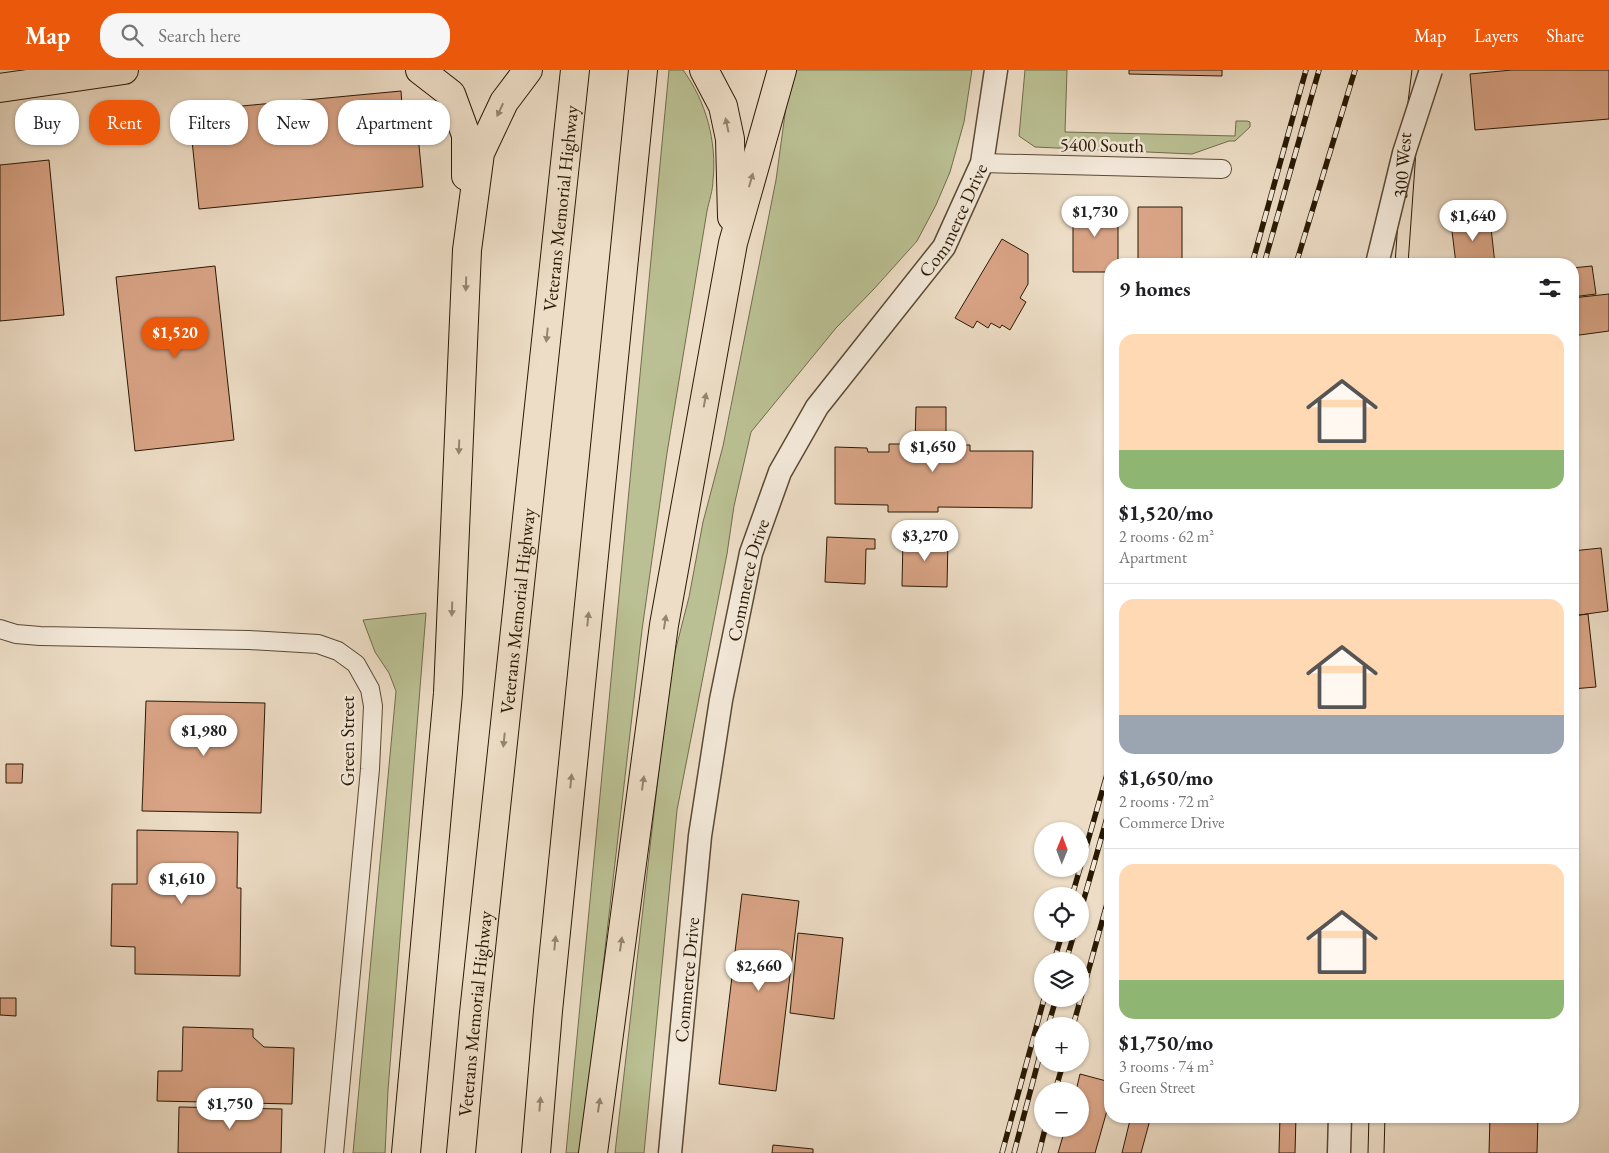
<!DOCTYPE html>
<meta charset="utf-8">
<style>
:root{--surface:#fff;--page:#f6f6f6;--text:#202124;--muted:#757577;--line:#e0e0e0;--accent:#ea580c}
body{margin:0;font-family:"EB Garamond",serif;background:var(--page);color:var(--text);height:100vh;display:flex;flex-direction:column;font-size:19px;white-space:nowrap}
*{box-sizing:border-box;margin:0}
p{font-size:16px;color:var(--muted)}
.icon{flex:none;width:28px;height:28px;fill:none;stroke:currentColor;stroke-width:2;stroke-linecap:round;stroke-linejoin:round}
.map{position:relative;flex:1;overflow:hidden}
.sheet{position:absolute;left:1104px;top:188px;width:475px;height:865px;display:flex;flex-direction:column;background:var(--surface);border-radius:20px;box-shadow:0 1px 4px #0004}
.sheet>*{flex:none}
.banner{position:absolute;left:15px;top:30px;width:475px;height:45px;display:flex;gap:10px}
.needle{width:32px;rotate:1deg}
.fabs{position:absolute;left:1034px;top:752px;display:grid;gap:10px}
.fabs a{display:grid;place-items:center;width:55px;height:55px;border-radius:50%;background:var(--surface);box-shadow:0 1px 4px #0004;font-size:25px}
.price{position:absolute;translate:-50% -42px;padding:0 11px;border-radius:18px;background:#fff;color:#222;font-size:16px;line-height:32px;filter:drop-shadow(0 1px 2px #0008)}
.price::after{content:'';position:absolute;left:50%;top:30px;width:15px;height:11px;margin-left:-8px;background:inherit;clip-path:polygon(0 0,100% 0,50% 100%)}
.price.current{background:var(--accent);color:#fff}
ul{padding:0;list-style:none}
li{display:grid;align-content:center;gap:10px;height:265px;padding:0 15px}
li+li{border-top:1px solid var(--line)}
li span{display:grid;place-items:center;height:155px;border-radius:15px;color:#555}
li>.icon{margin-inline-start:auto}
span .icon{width:90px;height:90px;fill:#fffc;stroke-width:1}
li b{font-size:21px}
h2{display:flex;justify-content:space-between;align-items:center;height:60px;padding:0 15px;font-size:21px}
.tag{padding:0 18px;border-radius:20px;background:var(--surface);box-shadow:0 1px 4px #0004;font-size:18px;line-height:45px}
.tag.current{background:var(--accent);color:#fff}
header{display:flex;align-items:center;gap:30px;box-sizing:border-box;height:70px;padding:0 25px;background:var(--accent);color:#fff}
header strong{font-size:24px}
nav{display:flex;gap:28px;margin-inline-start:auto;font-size:18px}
.search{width:350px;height:45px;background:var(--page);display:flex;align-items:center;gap:12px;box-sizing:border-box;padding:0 18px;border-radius:20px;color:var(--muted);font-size:19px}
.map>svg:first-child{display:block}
</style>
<header>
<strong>Map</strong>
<div class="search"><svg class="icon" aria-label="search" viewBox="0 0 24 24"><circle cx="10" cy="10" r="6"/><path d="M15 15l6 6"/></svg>Search here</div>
<nav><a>Map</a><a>Layers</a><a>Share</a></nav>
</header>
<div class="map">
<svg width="1609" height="1083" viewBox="0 0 1609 1083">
<rect width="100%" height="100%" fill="#edddc6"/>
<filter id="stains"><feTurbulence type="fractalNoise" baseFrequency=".004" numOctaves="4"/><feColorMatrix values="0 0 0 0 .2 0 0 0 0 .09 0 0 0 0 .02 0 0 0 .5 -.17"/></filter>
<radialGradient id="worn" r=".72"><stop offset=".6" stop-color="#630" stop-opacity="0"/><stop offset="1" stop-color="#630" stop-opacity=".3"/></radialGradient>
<path fill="#bac093" stroke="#726c4b" d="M 669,0 L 683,0 C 706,31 717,72 713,110 C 713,120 709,131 707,141 L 667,383 L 642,560 L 591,1000 L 583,1083 L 566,1083 Z
M 791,0 L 972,0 L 964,52 L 950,102 L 936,135 L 917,171 L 873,220 L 836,258 L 751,362 L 734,436 L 727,484 L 677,740 L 644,1083 L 615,1083 L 667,629 L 675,582 L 689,527 L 703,452 L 723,376 L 776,110 Z
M 1025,0 L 1067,0 L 1065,62 L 1235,66 L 1236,51 L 1247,51 L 1250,52 L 1250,57 L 1235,71 L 1229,71 L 1192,84 L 1035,77 L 1019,66 Z
M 426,543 L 388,1020 L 385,1083 L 353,1083 L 396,621 L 389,603 L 375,582 L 363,550 Z"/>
<path fill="#d9a486" stroke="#291903" d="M 1129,0 L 1222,0 L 1222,6 L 1129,4 Z
M 1512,0 L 1609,0 L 1609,49 L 1475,60 L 1470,4 Z
M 401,21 L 402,35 L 415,34 L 423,117 L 199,139 L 189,41 Z
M 49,90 L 64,245 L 0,251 L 0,95 Z
M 1073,135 L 1118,135 L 1118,194 L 1110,194 L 1110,202 L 1073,202 Z
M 1138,137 L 1182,137 L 1182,194 L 1138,194 Z
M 1490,149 L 1495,194 L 1456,194 L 1451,153 Z
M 1002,169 L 1028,184 L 1028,214 L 1020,228 L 1026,232 L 1010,260 L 1002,255 L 1000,258 L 991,253 L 988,258 L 977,251 L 973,258 L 955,248 Z
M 215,196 L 234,370 L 135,381 L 116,207 Z
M 1592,196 L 1596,224 L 1572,227 L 1572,198 Z
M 1609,224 L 1609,261 L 1572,266 L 1572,228 Z
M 916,337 L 946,337 L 946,375 L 970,375 L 970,381 L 1033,381 L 1032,438 L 938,437 L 938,442 L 888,442 L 888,435 L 835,434 L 835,377 L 867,378 L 868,382 L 889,382 L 889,374 L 915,374 Z
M 827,467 L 875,469 L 875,479 L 866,479 L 865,514 L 825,512 Z
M 903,468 L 948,469 L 947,517 L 902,516 Z
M 1601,478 L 1608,541 L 1572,546 L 1572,481 Z
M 1588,544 L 1596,617 L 1572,619 L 1572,546 Z
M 146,631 L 265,633 L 261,743 L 142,741 Z
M 6,694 L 23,694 L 22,713 L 6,713 Z
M 137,760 L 238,762 L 237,818 L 241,818 L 240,906 L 135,904 L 135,877 L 111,876 L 112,814 L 137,814 Z
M 742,824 L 799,831 L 776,1021 L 719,1014 Z
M 798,863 L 843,868 L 834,949 L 790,943 Z
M 0,928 L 16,928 L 16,946 L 0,945 Z
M 183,957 L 253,959 L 253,967 L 264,977 L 294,978 L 292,1034 L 157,1031 L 158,1001 L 182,1001 Z
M 1080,1004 L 1110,1012 L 1110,1030 L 1095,1083 L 1058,1083 L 1065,1059 L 1080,1059 L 1080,1021 L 1076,1021 Z
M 179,1037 L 282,1039 L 281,1083 L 178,1083 Z
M 1131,1046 L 1151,1046 L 1141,1083 L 1122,1083 Z
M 1280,1046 L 1296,1046 L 1295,1083 L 1279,1083 Z
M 1490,1046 L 1538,1046 L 1537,1083 L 1489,1083 Z
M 773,1075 L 813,1079 L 813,1083 L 772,1083 Z"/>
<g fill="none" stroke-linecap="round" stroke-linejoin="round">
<g stroke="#5a4a34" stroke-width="20">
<path id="minor" d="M 982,93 L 1222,99
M 0,559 L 16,564 L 40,566 L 249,570 L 318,574 L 338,581 L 356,594 L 370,619 L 373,636 L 370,699 L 334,1083"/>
</g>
<g stroke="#5a4a34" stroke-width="25">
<g id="tertiary">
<path id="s1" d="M 670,1083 L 700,766 L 721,630 L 751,483 L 780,402 L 817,337 L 944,177 L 982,93 L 996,0"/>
<path d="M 1339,1083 L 1340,1046"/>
</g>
</g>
<g stroke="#291903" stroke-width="30">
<path id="primary" d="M 0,18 L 124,0"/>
</g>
<g stroke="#291903" stroke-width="30">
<g id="motorway">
<path d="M 420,0 L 451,24 L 466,65 L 466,106"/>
<path d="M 704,0 L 723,36 L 730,69 L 732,147"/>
<path d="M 406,1083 L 448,623 L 467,180 L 480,83 L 504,32 L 528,0"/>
<path id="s2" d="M 461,1083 L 474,943 L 575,0"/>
<path d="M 536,1083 L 548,941 L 643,0"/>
<path d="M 593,1083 L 664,555 L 733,173 L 782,0"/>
</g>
</g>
<use href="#minor" stroke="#f3e9da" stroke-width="18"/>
<use href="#tertiary" stroke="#f3e9da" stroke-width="22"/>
<use href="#primary" stroke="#edddc6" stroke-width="28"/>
<use href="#motorway" stroke="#edddc6" stroke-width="28"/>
<g stroke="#291903" stroke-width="1">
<path id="s3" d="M 1395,194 L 1404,64 L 1412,0"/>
<path d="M 1408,194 L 1416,81 L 1427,0"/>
<path d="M 1368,1083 L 1369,1046"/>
<path d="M 1384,1083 L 1385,1046"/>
</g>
<g stroke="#291903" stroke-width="5.5">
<path id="rail" d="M 1252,194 L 1306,0
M 1264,194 L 1319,0
M 1296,194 L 1355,0
M 1072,826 L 1110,694
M 1080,843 L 1110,737
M 1054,891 L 1062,864
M 1066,891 L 1074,864
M 1048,956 L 1056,929
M 1073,956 L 1110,823
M 1055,1021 L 1063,994
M 1002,1083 L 1044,929
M 1014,1083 L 1042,977
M 1039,1083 L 1045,1059"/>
</g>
<use href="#rail" stroke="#f3e9da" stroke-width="4" stroke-dasharray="11" stroke-linecap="butt"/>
<g stroke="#5a4a34" stroke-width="25" stroke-linecap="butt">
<path id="tertiary-bridge" d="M 1377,194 L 1404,83 L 1431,0"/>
</g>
<use href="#tertiary-bridge" stroke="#f3e9da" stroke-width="22"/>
</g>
<defs><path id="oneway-solid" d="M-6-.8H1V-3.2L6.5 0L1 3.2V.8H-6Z" transform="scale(1.25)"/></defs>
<g fill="#95856e">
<use href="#oneway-solid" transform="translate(500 40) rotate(115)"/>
<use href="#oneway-solid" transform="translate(727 55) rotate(-102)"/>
<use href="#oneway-solid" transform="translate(751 110) rotate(-74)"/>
<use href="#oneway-solid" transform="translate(466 214) rotate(92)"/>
<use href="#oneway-solid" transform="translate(547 265) rotate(96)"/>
<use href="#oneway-solid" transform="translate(705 330) rotate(-80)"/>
<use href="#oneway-solid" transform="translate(459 377) rotate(92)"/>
<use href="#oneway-solid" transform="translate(452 539) rotate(92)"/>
<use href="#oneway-solid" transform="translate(588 549) rotate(-84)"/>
<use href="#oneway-solid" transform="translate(665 552) rotate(-81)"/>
<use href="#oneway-solid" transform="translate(504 670) rotate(96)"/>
<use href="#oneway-solid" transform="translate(571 711) rotate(-84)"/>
<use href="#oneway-solid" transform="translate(643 713) rotate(-82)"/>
<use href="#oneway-solid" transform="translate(555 873) rotate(-84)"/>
<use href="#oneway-solid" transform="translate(621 874) rotate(-82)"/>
<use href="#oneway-solid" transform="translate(540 1034) rotate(-85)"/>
<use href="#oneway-solid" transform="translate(599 1035) rotate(-82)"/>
</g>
<g text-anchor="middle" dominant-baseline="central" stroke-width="5" stroke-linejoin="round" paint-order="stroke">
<g font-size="19" fill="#291903" stroke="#f3e9da">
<text transform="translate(1102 75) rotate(1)">5400 South</text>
<text stroke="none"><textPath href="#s3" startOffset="99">300 West</textPath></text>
<text stroke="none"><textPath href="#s2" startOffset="950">Veterans Memorial Highway</textPath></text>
<text stroke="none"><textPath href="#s1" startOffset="999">Commerce Drive</textPath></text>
<text stroke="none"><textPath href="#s1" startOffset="579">Commerce Drive</textPath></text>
<text stroke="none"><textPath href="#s2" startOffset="545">Veterans Memorial Highway</textPath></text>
<text transform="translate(347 671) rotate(-90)">Green Street</text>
<text stroke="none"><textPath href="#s1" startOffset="174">Commerce Drive</textPath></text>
<text stroke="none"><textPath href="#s2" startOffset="140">Veterans Memorial Highway</textPath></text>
</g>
</g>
<rect width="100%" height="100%" filter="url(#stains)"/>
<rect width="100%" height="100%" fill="url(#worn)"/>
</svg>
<div class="fabs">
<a><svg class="needle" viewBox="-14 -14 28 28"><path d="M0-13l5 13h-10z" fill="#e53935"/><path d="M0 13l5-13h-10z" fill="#757577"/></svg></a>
<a><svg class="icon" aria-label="locate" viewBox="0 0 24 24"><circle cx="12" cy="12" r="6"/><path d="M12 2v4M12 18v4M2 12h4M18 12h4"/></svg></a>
<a><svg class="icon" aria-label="layers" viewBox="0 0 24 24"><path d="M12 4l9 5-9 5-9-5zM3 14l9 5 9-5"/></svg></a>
<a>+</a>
<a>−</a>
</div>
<b class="price" style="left:1095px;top:168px">$1,730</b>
<b class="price" style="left:1473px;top:172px">$1,640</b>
<b class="price current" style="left:175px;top:289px">$1,520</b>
<b class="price" style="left:933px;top:403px">$1,650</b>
<b class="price" style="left:925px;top:492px">$3,270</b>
<b class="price" style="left:204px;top:687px">$1,980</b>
<b class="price" style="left:182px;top:835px">$1,610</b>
<b class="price" style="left:759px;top:922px">$2,660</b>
<b class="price" style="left:230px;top:1060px">$1,750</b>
<div class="banner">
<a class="tag">Buy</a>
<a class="tag current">Rent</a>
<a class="tag">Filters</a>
<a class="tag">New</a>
<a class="tag">Apartment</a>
</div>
<section class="sheet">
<h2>9 homes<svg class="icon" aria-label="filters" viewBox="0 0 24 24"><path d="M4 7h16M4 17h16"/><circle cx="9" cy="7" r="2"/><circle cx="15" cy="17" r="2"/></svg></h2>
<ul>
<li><span style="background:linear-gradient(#ffd9b3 75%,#8fb573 0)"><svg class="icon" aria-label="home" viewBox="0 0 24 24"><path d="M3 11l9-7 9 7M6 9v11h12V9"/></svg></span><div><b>$1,520/mo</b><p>2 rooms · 62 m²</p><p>Apartment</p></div></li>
<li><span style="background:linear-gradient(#ffd9b3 75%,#9aa5b1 0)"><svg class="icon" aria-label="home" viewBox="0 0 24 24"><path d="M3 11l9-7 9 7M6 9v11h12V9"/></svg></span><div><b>$1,650/mo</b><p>2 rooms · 72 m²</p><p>Commerce Drive</p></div></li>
<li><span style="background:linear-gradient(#ffd9b3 75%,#8fb573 0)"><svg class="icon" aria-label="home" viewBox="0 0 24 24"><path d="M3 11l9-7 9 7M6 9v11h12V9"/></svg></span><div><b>$1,750/mo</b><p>3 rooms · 74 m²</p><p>Green Street</p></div></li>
</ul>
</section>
</div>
